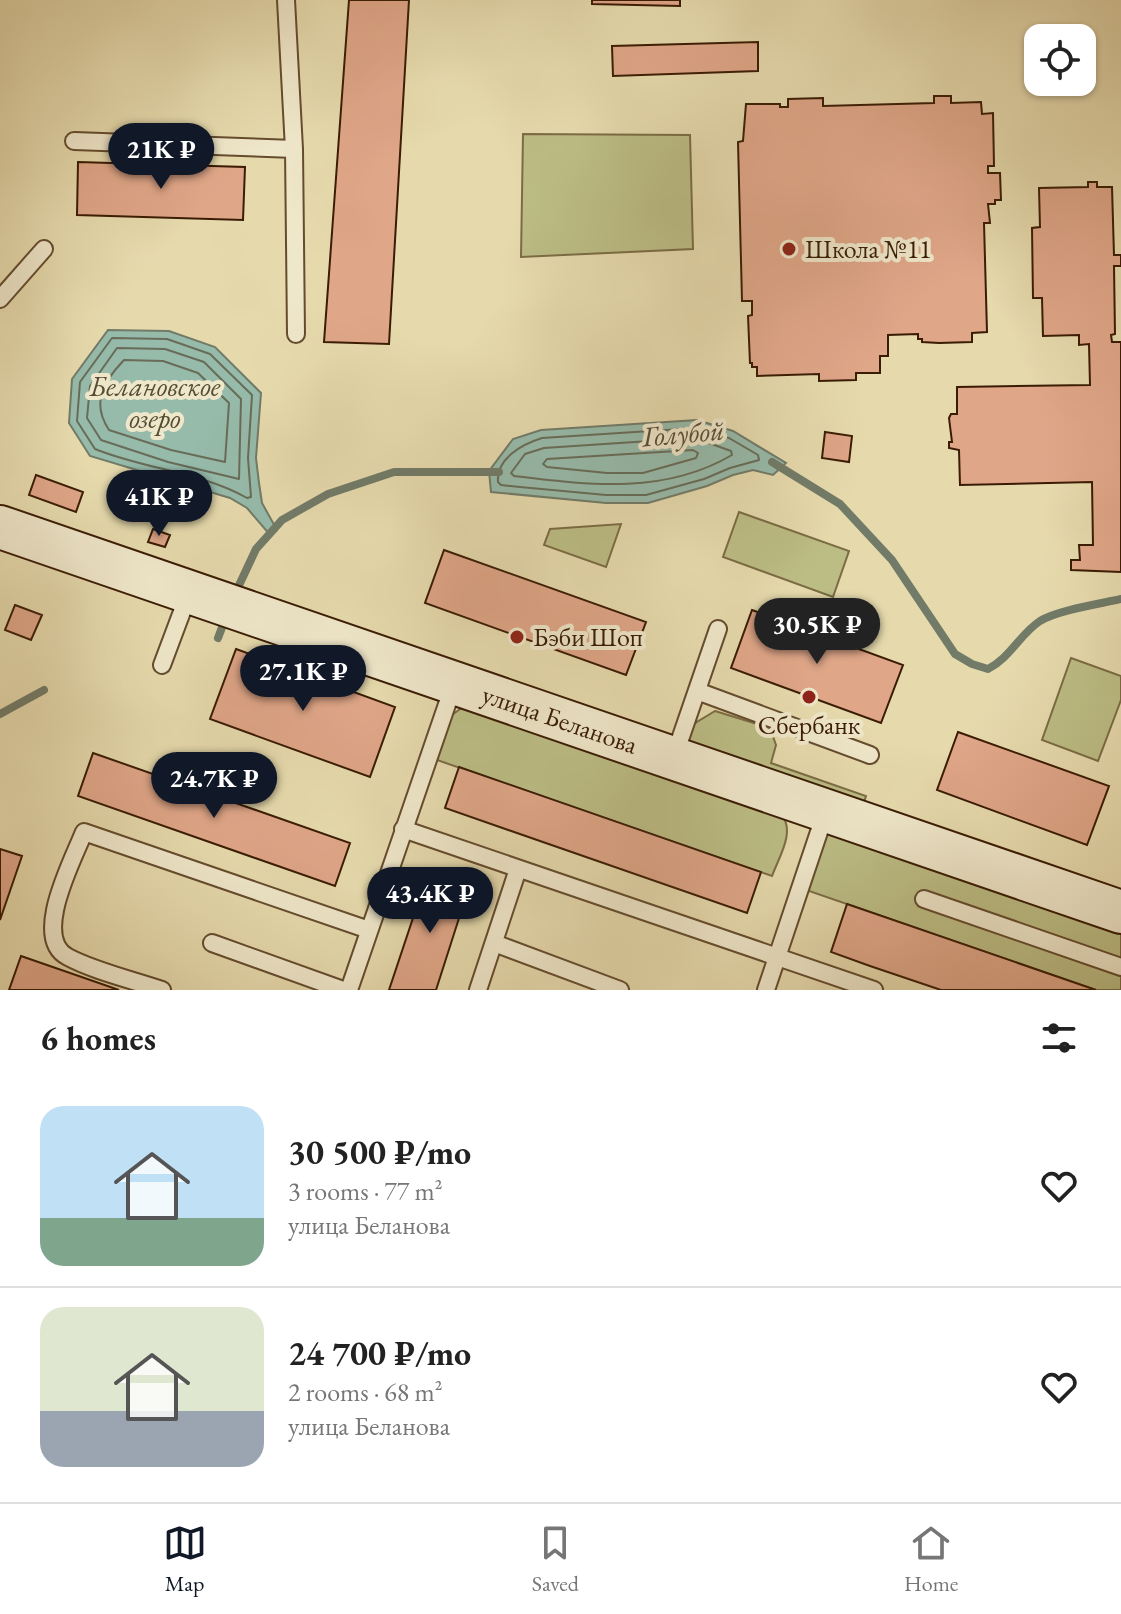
<!DOCTYPE html>
<meta charset="utf-8">
<style>
:root{--surface:#fff;--page:#f2f2f2;--text:#222;--muted:#767676;--line:#e0e0e0;--accent:#111827}
body{margin:0;font-family:"EB Garamond",serif;background:var(--page);color:var(--text);height:100vh;display:flex;flex-direction:column;font-size:30px;white-space:nowrap}
*{box-sizing:border-box;margin:0}
p{font-size:26px;color:var(--muted)}
.icon{flex:none;width:44px;height:44px;fill:none;stroke:currentColor;stroke-width:2;stroke-linecap:round;stroke-linejoin:round}
.map{position:relative;height:990px;overflow:hidden}
.sheet{display:flex;flex-direction:column;background:var(--surface);flex:1}
.sheet>*{flex:none}
.buttons{position:absolute;left:1024px;top:24px;display:grid;gap:16px}
.buttons a{display:grid;place-items:center;width:72px;height:72px;border-radius:16px;background:var(--surface);box-shadow:0 2px 6px #0004;font-size:40px}
.price{position:absolute;translate:-50% -68px;padding:0 18px;border-radius:28px;background:var(--accent);color:#fff;font-size:26px;line-height:52px;filter:drop-shadow(0 2px 4px #0008)}
.price::after{content:'';position:absolute;left:50%;top:48px;width:24px;height:18px;margin-left:-12px;background:inherit;clip-path:polygon(0 0,100% 0,50% 100%)}
.price.selected{background:#222;color:#fff}
ul{padding:0;list-style:none}
li{display:flex;align-items:center;gap:24px;height:200px;padding:0 40px}
li+li{border-top:2px solid var(--line)}
li span{display:grid;place-items:center;flex:none;width:224px;height:160px;border-radius:24px;color:#555}
li>.icon{margin-inline-start:auto}
span .icon{width:96px;height:96px;fill:#fffc;stroke-width:1}
li b{font-size:34px}
h2{display:flex;justify-content:space-between;align-items:center;height:96px;padding:0 40px;font-size:34px}
.tabs{display:flex;justify-content:space-around;align-items:center;height:112px;border-top:2px solid var(--line);background:var(--surface);font-size:22px;color:var(--muted)}
.tabs a{display:grid;justify-items:center;gap:4px}
.tabs .selected{color:var(--accent)}
.map>svg:first-child{display:block}
</style>
<div class="map">
<svg width="1121" height="990" viewBox="0 0 1121 990">
<rect width="100%" height="100%" fill="#e6daad"/>
<filter id="stains"><feTurbulence type="fractalNoise" baseFrequency=".0025" numOctaves="4"/><feColorMatrix values="0 0 0 0 .2 0 0 0 0 .09 0 0 0 0 .02 0 0 0 .5 -.17"/></filter>
<radialGradient id="worn" r=".72"><stop offset=".6" stop-color="#630" stop-opacity="0"/><stop offset="1" stop-color="#630" stop-opacity=".3"/></radialGradient>
<path fill="#bcbd85" stroke="#7b6c44" stroke-width="2" d="M 523,134 L 690,135 L 693,249 L 521,257 Z
M 739,512 L 849,551 L 833,597 L 723,557 Z
M 621,524 L 606,567 L 544,545 L 550,529 Z
M 1071,658 L 1121,676 L 1121,700 L 1098,761 L 1042,740 Z
M 468,703 L 781,814 C 796,831 779,857 772,876 L 437,760 L 452,715 Z
M 715,711 L 770,728 L 776,745 L 771,763 L 866,796 L 861,811 L 694,751 L 689,740 L 692,725 Z
M 826,832 L 1121,932 L 1121,990 L 1096,990 L 806,890 Z"/>
<path fill="#96bbab" stroke="#717b68" stroke-width="2" d="M 108,330 L 169,331 L 215,347 L 261,393 L 256,458 L 259,483 L 262,503 L 277,530 L 271,536 L 247,508 L 230,498 L 90,456 L 69,423 L 72,379 Z
M 697,420 L 733,431 L 786,463 L 773,475 L 753,470 L 733,475 L 707,486 L 648,503 L 606,503 L 491,492 L 489,471 L 513,439 L 541,430 Z"/>
<g fill="none" stroke-linecap="round" stroke-linejoin="round">
<path stroke="#686c58" stroke-width="2" d="M 112,338 L 167,339 L 210,354 L 252,395 L 248,458 L 251,497 L 247,498 C 201,472 144,469 95,449 L 77,421 L 80,382 Z
M 117,348 L 165,349 L 204,362 L 241,399 L 239,479 L 168,462 L 101,440 L 87,418 L 90,386 Z
M 124,360 L 163,361 L 198,373 L 229,403 L 225,462 L 171,450 L 109,430 C 91,403 103,382 124,360 Z
M 697,428 L 729,438 L 758,455 L 759,460 L 730,468 L 704,479 L 646,495 L 606,495 L 520,487 L 501,485 L 498,482 C 496,458 523,444 542,438 Z
M 695,438 L 731,451 L 732,455 C 664,495 589,485 514,476 L 511,473 L 525,454 L 544,448 Z
M 693,450 L 698,453 L 696,458 L 643,473 L 607,473 L 547,467 L 543,464 L 547,459 Z"/>
<path stroke="#717b68" stroke-width="8" d="M 772,462 L 840,504 L 892,560 L 955,654 L 972,664 L 988,669 C 1010,658 1020,634 1040,621 C 1059,610 1099,604 1121,599
M 234,596 L 256,549 L 282,520 L 328,494 L 394,472 L 499,472
M 218,638 L 226,617
M 0,714 L 44,690"/>
</g>
<path fill="#dfa688" stroke="#3a1c04" stroke-width="2" d="M 349,0 L 409,0 L 389,344 L 324,342 Z
M 592,0 L 680,0 L 680,6 L 592,4 Z
M 758,42 L 758,71 L 613,76 L 612,46 Z
M 934,96 L 951,96 L 951,103 L 981,102 L 982,114 L 993,113 L 994,166 L 988,166 L 988,173 L 1000,173 L 1001,200 L 995,200 L 995,204 L 988,204 L 990,223 L 984,223 L 987,332 L 972,333 L 972,342 L 939,343 L 922,342 L 922,339 L 918,339 L 918,334 L 888,335 L 888,356 L 880,356 L 880,373 L 856,373 L 856,380 L 819,381 L 819,374 L 757,376 L 757,367 L 752,367 L 752,363 L 750,363 L 748,316 L 752,315 L 752,301 L 742,301 L 738,142 L 743,141 L 746,104 L 780,104 L 780,107 L 788,107 L 788,99 L 823,98 L 823,106 L 934,103 Z
M 78,162 L 245,167 L 243,220 L 77,215 Z
M 1088,182 L 1097,182 L 1097,187 L 1112,187 L 1114,255 L 1121,255 L 1121,266 L 1114,266 L 1115,334 L 1111,335 L 1112,342 L 1121,342 L 1121,572 L 1071,570 L 1071,560 L 1080,560 L 1079,545 L 1093,545 L 1092,482 L 960,485 L 959,450 L 949,448 L 949,442 L 952,442 L 949,418 L 951,414 L 957,414 L 957,387 L 1090,385 L 1089,344 L 1079,345 L 1079,335 L 1043,336 L 1042,298 L 1033,298 L 1032,228 L 1040,227 L 1039,188 L 1088,187 Z
M 825,432 L 852,436 L 849,462 L 822,458 Z
M 36,475 L 83,492 L 76,512 L 29,495 Z
M 153,529 L 170,535 L 165,547 L 148,542 Z
M 444,550 L 646,622 L 626,675 L 425,603 Z
M 15,605 L 42,615 L 31,640 L 5,630 Z
M 752,610 L 903,665 L 881,723 L 731,668 Z
M 236,649 L 395,707 L 370,777 L 210,719 Z
M 958,732 L 1109,786 L 1087,845 L 937,790 Z
M 93,753 L 350,843 L 335,886 L 78,796 Z
M 459,767 L 761,872 L 747,913 L 445,808 Z
M 0,849 L 22,856 L 0,920 Z
M 428,873 L 469,887 L 436,990 L 389,990 Z
M 847,904 L 1096,990 L 941,990 L 870,966 L 831,952 Z
M 21,956 L 119,990 L 9,990 Z"/>
<g fill="none" stroke-linecap="round" stroke-linejoin="round">
<g stroke="#654c2e" stroke-width="20">
<path id="lane" d="M 286,0 L 294,149 L 296,334
M 74,141 L 294,149
M 0,299 L 44,249
M 162,665 L 189,593
M 697,691 L 870,755
M 674,757 L 718,629
M 403,829 L 874,990
M 924,899 L 1121,967
M 212,943 L 343,990
M 494,943 L 620,990
M 162,990 C 133,980 94,971 68,957 C 31,938 73,860 84,832 L 369,930
M 349,990 L 454,684
M 478,990 L 518,869
M 766,990 L 826,811"/>
</g>
<g stroke="#3a1c04" stroke-width="46">
<g id="secondary">
<path id="s1" d="M 0,527 L 1121,912"/>
</g>
</g>
<use href="#lane" stroke="#efe7ca" stroke-width="16"/>
<use href="#secondary" stroke="#efe7ca" stroke-width="42"/>
</g>
<g fill="#8f2418" stroke="#efe7ca" stroke-width="3">
<circle cx="789" cy="249" r="8"/>
<circle cx="517" cy="637" r="8"/>
<circle cx="809" cy="697" r="8"/>
</g>
<g text-anchor="middle" dominant-baseline="central" stroke-width="8" stroke-linejoin="round" paint-order="stroke">
<g font-size="26" fill="#3a1c04" stroke="#efe7ca" text-anchor="start">
<text x="805" y="249">Школа №11</text>
<text x="533" y="637">Бэби Шоп</text>
<text x="809" y="725" text-anchor="middle">Сбербанк</text>
</g>
<g font-size="26" fill="#3a1c04" stroke="#efe7ca">
<text stroke="none"><textPath href="#s1" startOffset="592">улица Беланова</textPath></text>
</g>
<g font-size="28" font-style="italic" fill="#564c36" stroke="#efe7ca">
<text x="155" y="386">Белановское<tspan x="155" dy="32">озеро</tspan></text>
<text transform="translate(683 433) rotate(-5)">Голубой</text>
</g>
</g>
<rect width="100%" height="100%" filter="url(#stains)"/>
<rect width="100%" height="100%" fill="url(#worn)"/>
</svg>
<div class="buttons">
<a><svg class="icon" aria-label="locate" viewBox="0 0 24 24"><circle cx="12" cy="12" r="6"/><path d="M12 2v4M12 18v4M2 12h4M18 12h4"/></svg></a>
</div>
<b class="price" style="left:161px;top:191px">21K ₽</b>
<b class="price" style="left:159px;top:538px">41K ₽</b>
<b class="price selected" style="left:817px;top:666px">30.5K ₽</b>
<b class="price" style="left:303px;top:713px">27.1K ₽</b>
<b class="price" style="left:214px;top:820px">24.7K ₽</b>
<b class="price" style="left:430px;top:935px">43.4K ₽</b>
</div>
<section class="sheet">
<h2>6 homes<svg class="icon" aria-label="filters" viewBox="0 0 24 24"><path d="M4 7h16M4 17h16"/><circle cx="9" cy="7" r="2"/><circle cx="15" cy="17" r="2"/></svg></h2>
<ul>
<li><span style="background:linear-gradient(#bfe0f5 70%,#7fa58c 0)"><svg class="icon" aria-label="home" viewBox="0 0 24 24"><path d="M3 11l9-7 9 7M6 9v11h12V9"/></svg></span><div><b>30 500 ₽/mo</b><p>3 rooms · 77 m²</p><p>улица Беланова</p></div><svg class="icon" aria-label="heart" viewBox="0 0 24 24"><path d="M12 20l-8-8c-3-5 5-10 8-4 3-6 11-1 8 4z"/></svg></li>
<li><span style="background:linear-gradient(#dfe7d0 65%,#9aa5b1 0)"><svg class="icon" aria-label="home" viewBox="0 0 24 24"><path d="M3 11l9-7 9 7M6 9v11h12V9"/></svg></span><div><b>24 700 ₽/mo</b><p>2 rooms · 68 m²</p><p>улица Беланова</p></div><svg class="icon" aria-label="heart" viewBox="0 0 24 24"><path d="M12 20l-8-8c-3-5 5-10 8-4 3-6 11-1 8 4z"/></svg></li>
</ul>
</section>
<nav class="tabs">
<a class="selected"><svg class="icon" aria-label="map" viewBox="0 0 24 24"><path d="M3 6l6-2 6 2 6-2v14l-6 2-6-2-6 2zM9 4v14M15 6v14"/></svg>Map</a>
<a><svg class="icon" aria-label="saved" viewBox="0 0 24 24"><path d="M7 4h10v16l-5-4-5 4z"/></svg>Saved</a>
<a><svg class="icon" aria-label="home" viewBox="0 0 24 24"><path d="M3 11l9-7 9 7M6 9v11h12V9"/></svg>Home</a>
</nav>
